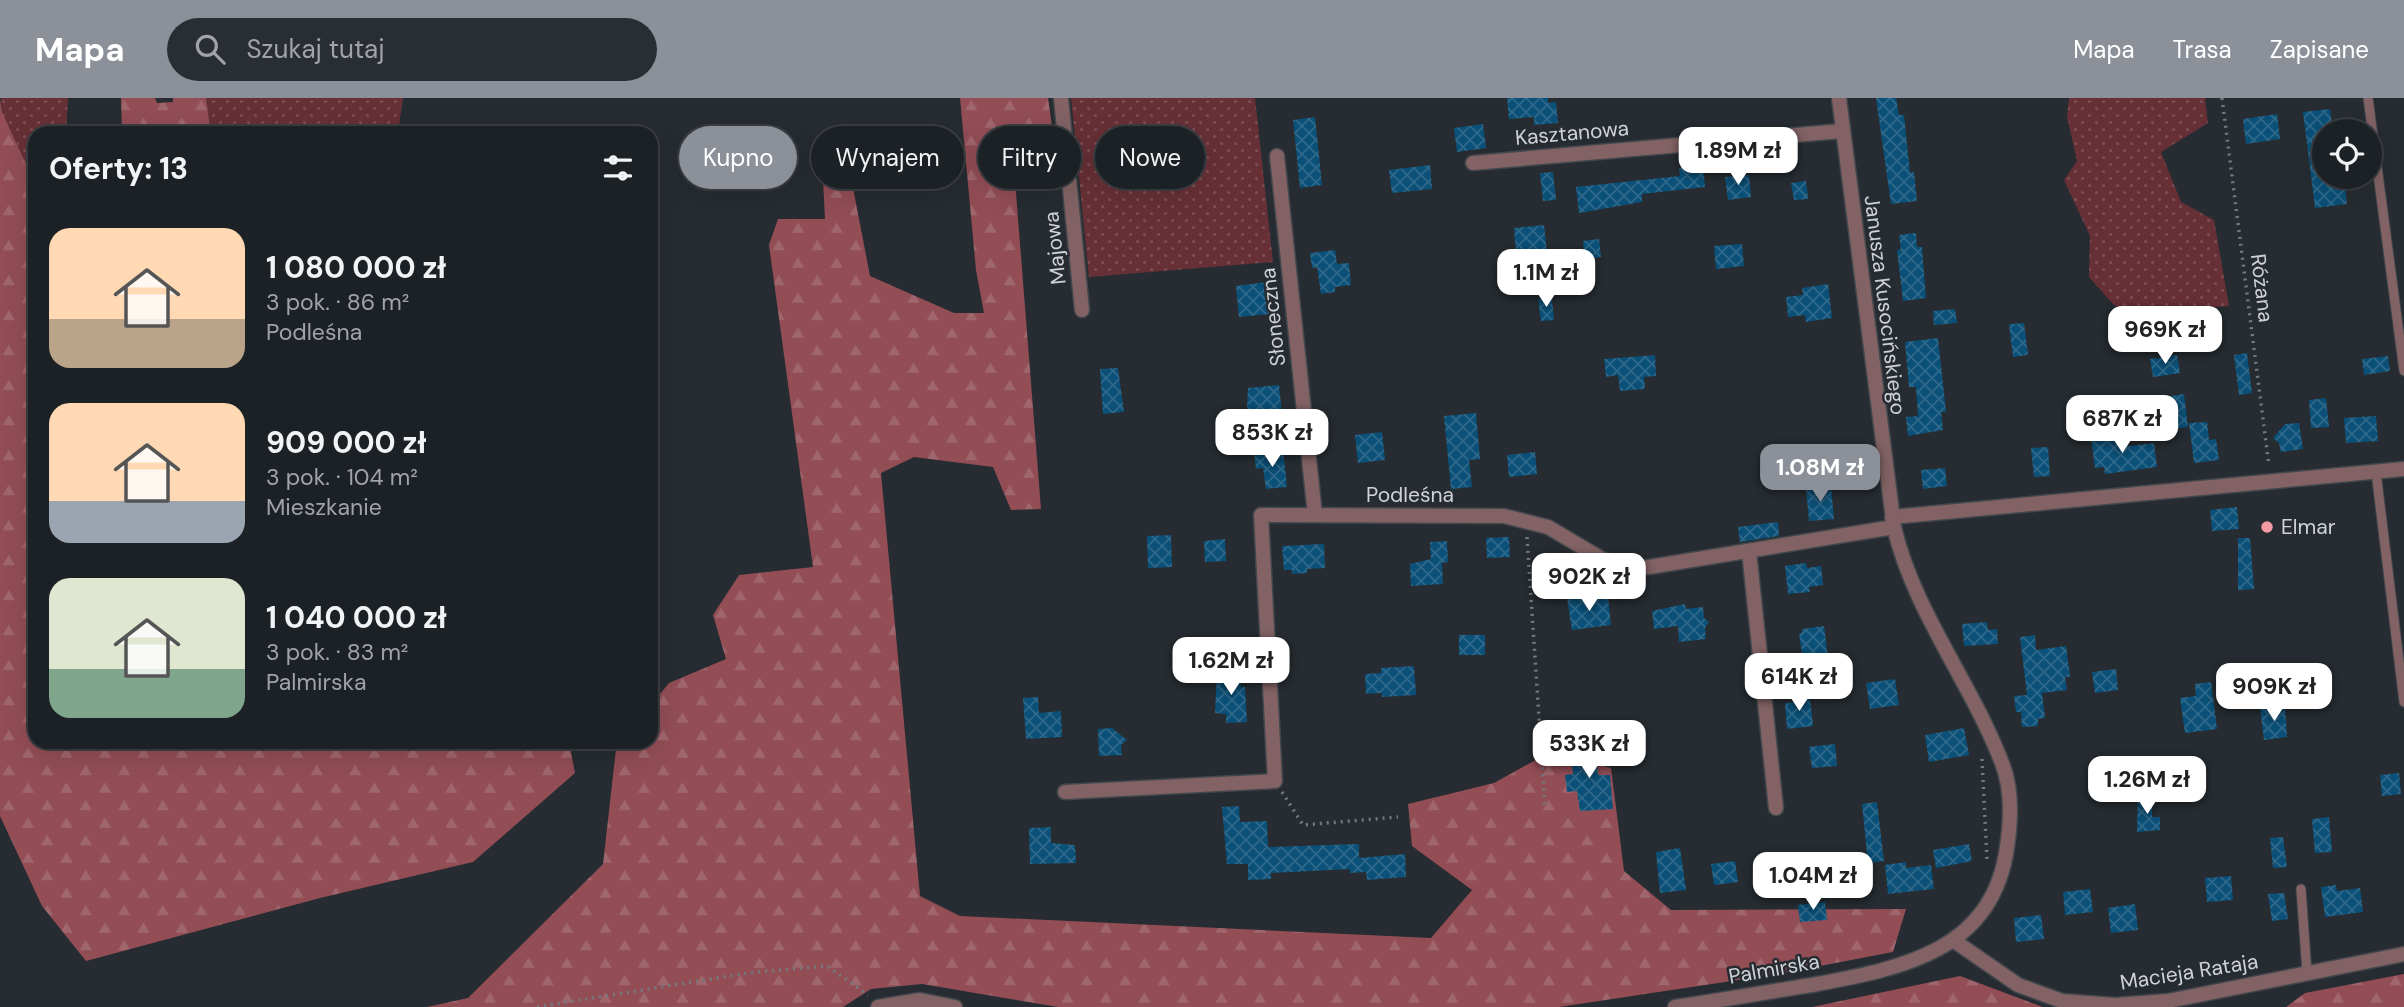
<!DOCTYPE html>
<html lang="pl">
<meta charset="utf-8">
<style>
:root{--surface:#1c2125;--page:#292e32;--text:#f1f3f6;--muted:#a0a3a7;--line:#3a3e42;--accent:#8c9099}
body{margin:0;font-family:"DM Sans",sans-serif;background:var(--page);color:var(--text);height:100vh;display:flex;flex-direction:column;font-size:26px;white-space:nowrap}
*{box-sizing:border-box;margin:0}
p{font-size:23px;color:var(--muted)}
.icon{flex:none;width:38px;height:38px;fill:none;stroke:currentColor;stroke-width:2;stroke-linecap:round;stroke-linejoin:round}
.map{position:relative;flex:1;overflow:hidden}
.drawer{position:absolute;left:28px;top:28px;width:630px;height:623px;display:flex;flex-direction:column;background:var(--surface);border-radius:21px;box-shadow:0 7px 28px #0002,0 0 0 2px var(--line)}
.drawer>*{flex:none}
.guide{position:absolute;left:679px;top:28px;width:665px;height:63px;display:flex;gap:14px}
.fabs{position:absolute;left:2312px;top:21px;display:grid;gap:14px}
.fabs a{display:grid;place-items:center;width:70px;height:70px;border-radius:50%;background:var(--surface);box-shadow:0 7px 28px #0002,0 0 0 2px var(--line);font-size:35px}
.price{position:absolute;translate:-50% -60px;padding:0 16px;border-radius:14px;background:#fff;color:#222;font-size:23px;line-height:46px;filter:drop-shadow(0 2px 4px #0008)}
.price::after{content:'';position:absolute;left:50%;top:42px;width:21px;height:16px;margin-left:-10px;background:inherit;clip-path:polygon(0 0,100% 0,50% 100%)}
.price.selected{background:var(--accent);color:#fff}
ul{padding:0;list-style:none}
li{display:flex;align-items:center;gap:21px;height:175px;padding:0 21px}
li span{display:grid;place-items:center;flex:none;width:196px;height:140px;border-radius:21px;color:#555}
li>.icon{margin-inline-start:auto}
span .icon{width:84px;height:84px;fill:#fffc;stroke-width:1}
li b{font-size:30px}
h2{display:flex;justify-content:space-between;align-items:center;height:84px;padding:0 21px;font-size:30px}
.chip{padding:0 24px;border-radius:32px;background:var(--surface);box-shadow:0 7px 28px #0002,0 0 0 2px var(--line);font-size:24px;line-height:63px}
.chip.selected{background:var(--accent);color:#fff}
header{display:flex;align-items:center;gap:42px;box-sizing:border-box;height:98px;padding:0 35px;background:var(--accent);color:#fff}
header strong{font-size:33px}
nav{display:flex;gap:38px;margin-inline-start:auto;font-size:24px}
.search{width:490px;height:63px;background:var(--page);display:flex;align-items:center;gap:18px;box-sizing:border-box;padding:0 24px;border-radius:38px;color:var(--muted);font-size:26px}
.map>svg:first-child{display:block}
</style>
<header>
<strong>Mapa</strong>
<div class="search"><svg class="icon" aria-label="search" viewBox="0 0 24 24"><circle cx="10" cy="10" r="6"/><path d="M15 15l6 6"/></svg>Szukaj tutaj</div>
<nav><a>Mapa</a><a>Trasa</a><a>Zapisane</a></nav>
</header>
<div class="map">
<svg width="2404" height="909" viewBox="0 0 2404 909">
<defs>
<pattern id="grass-dots" width="8" height="8" patternUnits="userSpaceOnUse" patternTransform="scale(1.75)"><rect width="8" height="8" fill="#673037"/><path d="M2 2h.1M6 6h.1" fill="none" stroke="#7c4d53" stroke-width="1.8" stroke-linecap="round"/></pattern>
<pattern id="forest-firs" width="22" height="20" patternUnits="userSpaceOnUse" patternTransform="scale(1.75)"><rect width="22" height="20" fill="#924d55"/><path d="M5 1l3.5 6h-7zM16 11l3.5 6h-7z" fill="#a0666d"/></pattern>
<pattern id="building-cross-hatch" width="8" height="8" patternUnits="userSpaceOnUse" patternTransform="scale(1.75)"><rect width="8" height="8" fill="#0b5078"/><path d="M0 0l8 8M0 8l8-8" fill="none" stroke="#2e688a"/></pattern>
</defs>
<rect width="100%" height="100%" fill="#262c31"/>
<path fill="url(#grass-dots)" d="M 1,0 L 68,0 L 66,35 L 35,35 L 35,65 L 27,68 L 2,14 Z
M 206,0 L 403,0 L 398,35 L 211,35 Z
M 1071,0 L 1255,0 L 1273,164 L 1089,179 Z
M 2069,0 L 2205,0 L 2208,25 L 2161,54 L 2181,104 L 2214,122 L 2229,208 L 2127,215 L 2113,206 L 2089,179 L 2090,138 L 2064,82 L 2077,63 L 2067,18 Z"/>
<path fill="url(#forest-firs)" d="M 0,0 L 2,14 L 27,68 L 35,203 L 35,644 L 569,644 L 575,675 L 473,764 L 320,800 L 86,863 L 42,808 L 0,718 Z
M 121,0 L 155,0 L 157,5 L 173,4 L 173,0 L 206,0 L 211,35 L 122,35 Z
M 960,0 L 1048,0 L 1056,57 L 1014,70 L 1041,411 L 1011,412 L 993,369 L 914,359 L 881,375 L 920,798 L 960,818 L 1431,840 L 1472,792 L 1412,748 L 1408,706 L 1494,685 L 1550,654 L 1611,670 L 1624,773 L 1671,812 L 1906,811 L 1893,854 L 1778,876 L 1559,909 L 1058,909 L 922,886 L 871,891 L 843,909 L 427,909 L 468,900 L 603,766 L 616,651 L 621,644 L 651,644 L 651,607 L 669,585 L 726,561 L 713,517 L 739,477 L 813,469 L 769,147 L 778,121 L 825,121 L 821,44 L 844,43 L 870,178 L 954,215 L 984,215 L 976,172 Z
M 2404,876 L 2404,909 L 2286,909 L 2305,895 Z
M 1960,878 L 2043,909 L 1812,909 Z"/>
<path fill="url(#building-cross-hatch)" d="M 1507,0 L 1548,0 L 1548,5 L 1556,4 L 1558,25 L 1534,27 L 1534,19 L 1509,21 Z
M 1876,0 L 1896,0 L 1899,17 L 1904,17 L 1910,75 L 1914,74 L 1917,103 L 1891,106 Z
M 2330,11 L 2333,33 L 2324,33 L 2324,79 L 2344,79 L 2347,106 L 2315,110 L 2303,14 Z
M 2277,16 L 2280,41 L 2246,46 L 2243,21 Z
M 1315,19 L 1322,87 L 1300,90 L 1293,22 Z
M 1483,26 L 1486,50 L 1457,54 L 1454,30 Z
M 1430,67 L 1432,91 L 1392,95 L 1389,72 Z
M 1703,67 L 1705,89 L 1642,96 L 1642,104 L 1579,115 L 1576,89 L 1680,78 L 1679,70 Z
M 1553,74 L 1556,102 L 1543,103 L 1540,75 Z
M 1749,77 L 1751,99 L 1728,102 L 1725,79 Z
M 1806,83 L 1808,101 L 1794,102 L 1791,85 Z
M 1544,127 L 1547,154 L 1516,156 L 1514,130 Z
M 1916,135 L 1917,149 L 1922,149 L 1926,200 L 1903,203 L 1897,152 L 1901,151 L 1899,137 Z
M 1599,141 L 1601,159 L 1585,161 L 1583,143 Z
M 1742,146 L 1744,168 L 1716,171 L 1714,148 Z
M 1335,152 L 1337,166 L 1349,165 L 1351,187 L 1335,189 L 1335,194 L 1321,196 L 1317,169 L 1312,170 L 1310,155 Z
M 1267,184 L 1270,216 L 1239,219 L 1236,188 Z
M 1828,186 L 1832,220 L 1806,224 L 1805,217 L 1788,219 L 1786,199 L 1803,197 L 1802,190 Z
M 1552,200 L 1554,222 L 1541,223 L 1538,201 Z
M 1955,211 L 1957,225 L 1934,227 L 1933,213 Z
M 2024,225 L 2028,257 L 2013,259 L 2009,226 Z
M 1938,240 L 1946,314 L 1941,314 L 1943,332 L 1908,338 L 1906,319 L 1918,318 L 1916,289 L 1909,289 L 1905,244 Z
M 2247,255 L 2252,295 L 2239,297 L 2234,257 Z
M 1655,257 L 1656,278 L 1644,279 L 1645,291 L 1620,293 L 1618,277 L 1606,279 L 1604,261 Z
M 2177,257 L 2180,275 L 2153,279 L 2150,261 Z
M 2388,258 L 2390,273 L 2364,277 L 2362,261 Z
M 1118,270 L 1124,314 L 1103,316 L 1100,271 Z
M 1279,287 L 1282,316 L 1263,321 L 1251,319 L 1247,308 L 1248,290 Z
M 2184,296 L 2188,329 L 2174,331 L 2170,298 Z
M 2326,300 L 2329,329 L 2311,330 L 2309,302 Z
M 1476,315 L 1480,361 L 1469,362 L 1472,389 L 1451,391 L 1444,318 Z
M 2376,318 L 2378,343 L 2346,345 L 2344,320 Z
M 2207,324 L 2209,342 L 2216,341 L 2219,362 L 2194,365 L 2189,325 Z
M 2299,325 L 2303,351 L 2281,354 L 2279,345 L 2273,340 L 2285,326 Z
M 1382,334 L 1385,362 L 1358,365 L 1355,337 Z
M 2120,336 L 2121,349 L 2154,345 L 2157,369 L 2105,376 L 2104,369 L 2095,370 L 2091,340 Z
M 2048,349 L 2050,378 L 2034,379 L 2031,350 Z
M 1283,352 L 1287,389 L 1266,391 L 1263,370 L 1256,371 L 1254,356 Z
M 1535,354 L 1537,376 L 1509,379 L 1507,357 Z
M 1945,370 L 1947,388 L 1923,391 L 1921,372 Z
M 1831,388 L 1834,421 L 1809,423 L 1806,390 Z
M 2237,409 L 2239,431 L 2212,433 L 2210,412 Z
M 1778,424 L 1779,438 L 1740,444 L 1738,429 Z
M 1171,437 L 1172,469 L 1148,470 L 1147,438 Z
M 1509,439 L 1510,459 L 1487,460 L 1486,440 Z
M 2238,440 L 2250,440 L 2254,491 L 2238,492 Z
M 1225,441 L 1226,463 L 1205,464 L 1204,443 Z
M 1447,443 L 1448,464 L 1442,465 L 1443,486 L 1411,488 L 1410,466 L 1431,461 L 1430,444 Z
M 1324,446 L 1325,470 L 1307,471 L 1307,475 L 1292,476 L 1292,472 L 1284,472 L 1282,448 Z
M 1806,465 L 1807,470 L 1821,468 L 1823,487 L 1809,489 L 1810,494 L 1788,496 L 1785,468 Z
M 1585,498 L 1585,502 L 1608,499 L 1611,527 L 1572,532 L 1567,500 Z
M 1685,506 L 1686,511 L 1703,509 L 1704,520 L 1709,524 L 1705,530 L 1706,541 L 1679,544 L 1678,528 L 1654,531 L 1652,513 Z
M 1987,524 L 1988,532 L 1997,531 L 1998,546 L 1964,548 L 1962,526 Z
M 1824,528 L 1828,559 L 1803,563 L 1799,535 L 1802,535 L 1802,531 Z
M 1459,537 L 1485,537 L 1485,557 L 1459,557 Z
M 2035,537 L 2036,552 L 2066,548 L 2070,579 L 2065,579 L 2067,592 L 2042,595 L 2045,620 L 2038,621 L 2038,628 L 2022,629 L 2021,614 L 2016,614 L 2014,598 L 2027,597 L 2020,539 Z
M 1414,568 L 1416,597 L 1382,599 L 1382,595 L 1366,596 L 1365,576 L 1381,575 L 1381,570 Z
M 2116,571 L 2118,592 L 2095,595 L 2092,574 Z
M 1240,573 L 1241,589 L 1245,589 L 1247,624 L 1226,625 L 1226,616 L 1215,615 L 1217,574 Z
M 1895,581 L 1899,607 L 1870,611 L 1866,585 Z
M 2211,584 L 2217,631 L 2185,635 L 2180,600 L 2196,598 L 2195,586 Z
M 1038,599 L 1039,615 L 1061,613 L 1062,639 L 1026,641 L 1023,600 Z
M 1810,599 L 1813,628 L 1787,631 L 1785,605 L 1795,604 L 1794,600 Z
M 2285,608 L 2287,639 L 2264,642 L 2260,610 Z
M 1112,630 L 1127,642 L 1121,647 L 1122,657 L 1099,658 L 1098,631 Z
M 1964,630 L 1969,657 L 1929,664 L 1925,637 Z
M 1596,645 L 1598,677 L 1610,677 L 1613,711 L 1580,713 L 1577,693 L 1567,694 L 1565,677 L 1573,676 L 1570,647 Z
M 1835,646 L 1837,668 L 1812,670 L 1809,649 Z
M 2399,675 L 2401,696 L 2382,698 L 2380,677 Z
M 2138,698 L 2152,698 L 2152,719 L 2160,719 L 2160,732 L 2137,734 Z
M 1877,704 L 1884,763 L 1868,765 L 1862,706 Z
M 1239,708 L 1240,724 L 1267,723 L 1268,749 L 1359,746 L 1359,760 L 1405,756 L 1406,779 L 1367,782 L 1366,774 L 1350,775 L 1350,771 L 1271,775 L 1271,781 L 1248,782 L 1248,766 L 1227,766 L 1222,709 Z
M 2329,719 L 2332,754 L 2315,755 L 2312,721 Z
M 1051,729 L 1051,745 L 1075,747 L 1076,765 L 1030,766 L 1029,730 Z
M 2283,739 L 2287,769 L 2273,770 L 2270,740 Z
M 1969,746 L 1972,763 L 1936,770 L 1933,752 Z
M 1680,750 L 1686,792 L 1660,795 L 1656,754 Z
M 1735,763 L 1738,784 L 1714,787 L 1711,766 Z
M 1906,764 L 1906,770 L 1931,767 L 1934,791 L 1888,796 L 1885,767 Z
M 2231,778 L 2233,802 L 2207,804 L 2205,780 Z
M 2336,787 L 2337,793 L 2360,790 L 2363,814 L 2325,819 L 2321,789 Z
M 2090,791 L 2093,814 L 2065,817 L 2063,794 Z
M 2284,795 L 2288,821 L 2272,823 L 2268,796 Z
M 1825,804 L 1827,822 L 1800,824 L 1798,807 Z
M 2135,806 L 2138,832 L 2111,835 L 2108,810 Z
M 2041,817 L 2044,841 L 2016,844 L 2014,820 Z"/>
<g fill="none" stroke-linecap="round" stroke-linejoin="round">
<g stroke="#41474b" stroke-width="11">
<path id="service" d="M 2368,0 L 2404,273
M 2376,374 L 2404,604
M 2301,791 L 2307,875"/>
</g>
<g stroke="#41474b" stroke-width="17">
<path id="minor" d="M 1061,0 L 1082,212
M 1277,58 L 1315,417
M 1473,65 L 1842,33
M 1892,419 L 2404,371
M 1749,453 L 1776,710
M 1065,694 L 1275,683 L 1261,417 L 1504,418 L 1548,429 L 1602,461 L 1627,470 L 1649,469 L 1894,429
M 1953,842 L 2018,887 L 2062,903 L 2115,907 L 2168,903 L 2404,856"/>
</g>
<g stroke="#41474b" stroke-width="17">
<path id="tertiary" d="M 878,909 L 920,902 L 955,909
M 1675,909 C 1722,902 1769,894 1817,886 C 1902,870 1993,853 2007,749 C 2011,723 2012,690 2002,665 C 1971,584 1914,514 1894,429 L 1839,0"/>
</g>
<path stroke="#757a7e" stroke-width="3.5" stroke-dasharray="2 5" stroke-linecap="butt" d="M 2222,0 L 2269,368
M 1527,439 L 1545,710
M 1982,661 L 1987,761
M 1282,694 L 1303,727 L 1398,719
M 537,909 L 748,875 L 827,868 L 868,897"/>
<use href="#service" stroke="#826264" stroke-width="9"/>
<use href="#minor" stroke="#826264" stroke-width="14"/>
<use href="#tertiary" stroke="#826264" stroke-width="14"/>
</g>
<circle fill="#f49aa3" stroke="#262c31" stroke-width="2.5" cx="2267" cy="429" r="7"/>
<g text-anchor="middle" dominant-baseline="central" stroke-width="5" stroke-linejoin="round" paint-order="stroke">
<g font-size="21" fill="#cfd3d6" stroke="#262c31">
<text transform="translate(1572 35) rotate(-5)">Kasztanowa</text>
<text transform="translate(1055 150) rotate(-96)">Majowa</text>
<text transform="translate(2262 190) rotate(83)">Różana</text>
<text transform="translate(1885 207) rotate(83)">Janusza Kusocińskiego</text>
<text transform="translate(1273 219) rotate(-96)">Słoneczna</text>
<text x="1410" y="397">Podleśna</text>
<text transform="translate(1774 871) rotate(-10)">Palmirska</text>
<text transform="translate(2189 874) rotate(-9)">Macieja Rataja</text>
</g>
<g font-size="21" fill="#cfd3d6" stroke="#262c31" text-anchor="start">
<text x="2281" y="429">Elmar</text>
</g>
</g>
</svg>
<div class="fabs">
<a><svg class="icon" aria-label="locate" viewBox="0 0 24 24"><circle cx="12" cy="12" r="6"/><path d="M12 2v4M12 18v4M2 12h4M18 12h4"/></svg></a>
</div>
<b class="price" style="left:1738px;top:89px">1.89M zł</b>
<b class="price" style="left:1546px;top:211px">1.1M zł</b>
<b class="price" style="left:2165px;top:268px">969K zł</b>
<b class="price" style="left:2122px;top:357px">687K zł</b>
<b class="price" style="left:1272px;top:371px">853K zł</b>
<b class="price selected" style="left:1820px;top:406px">1.08M zł</b>
<b class="price" style="left:1589px;top:515px">902K zł</b>
<b class="price" style="left:1231px;top:599px">1.62M zł</b>
<b class="price" style="left:1799px;top:615px">614K zł</b>
<b class="price" style="left:2274px;top:625px">909K zł</b>
<b class="price" style="left:1589px;top:682px">533K zł</b>
<b class="price" style="left:2147px;top:718px">1.26M zł</b>
<b class="price" style="left:1813px;top:814px">1.04M zł</b>
<div class="guide">
<a class="chip selected">Kupno</a>
<a class="chip">Wynajem</a>
<a class="chip">Filtry</a>
<a class="chip">Nowe</a>
</div>
<section class="drawer">
<h2>Oferty: 13<svg class="icon" aria-label="filters" viewBox="0 0 24 24"><path d="M4 7h16M4 17h16"/><circle cx="9" cy="7" r="2"/><circle cx="15" cy="17" r="2"/></svg></h2>
<ul>
<li><span style="background:linear-gradient(#ffd9b3 65%,#b9a48a 0)"><svg class="icon" aria-label="home" viewBox="0 0 24 24"><path d="M3 11l9-7 9 7M6 9v11h12V9"/></svg></span><div><b>1 080 000 zł</b><p>3 pok. · 86 m²</p><p>Podleśna</p></div></li>
<li><span style="background:linear-gradient(#ffd9b3 70%,#9aa5b1 0)"><svg class="icon" aria-label="home" viewBox="0 0 24 24"><path d="M3 11l9-7 9 7M6 9v11h12V9"/></svg></span><div><b>909 000 zł</b><p>3 pok. · 104 m²</p><p>Mieszkanie</p></div></li>
<li><span style="background:linear-gradient(#dfe7d0 65%,#7fa58c 0)"><svg class="icon" aria-label="home" viewBox="0 0 24 24"><path d="M3 11l9-7 9 7M6 9v11h12V9"/></svg></span><div><b>1 040 000 zł</b><p>3 pok. · 83 m²</p><p>Palmirska</p></div></li>
</ul>
</section>
</div>
